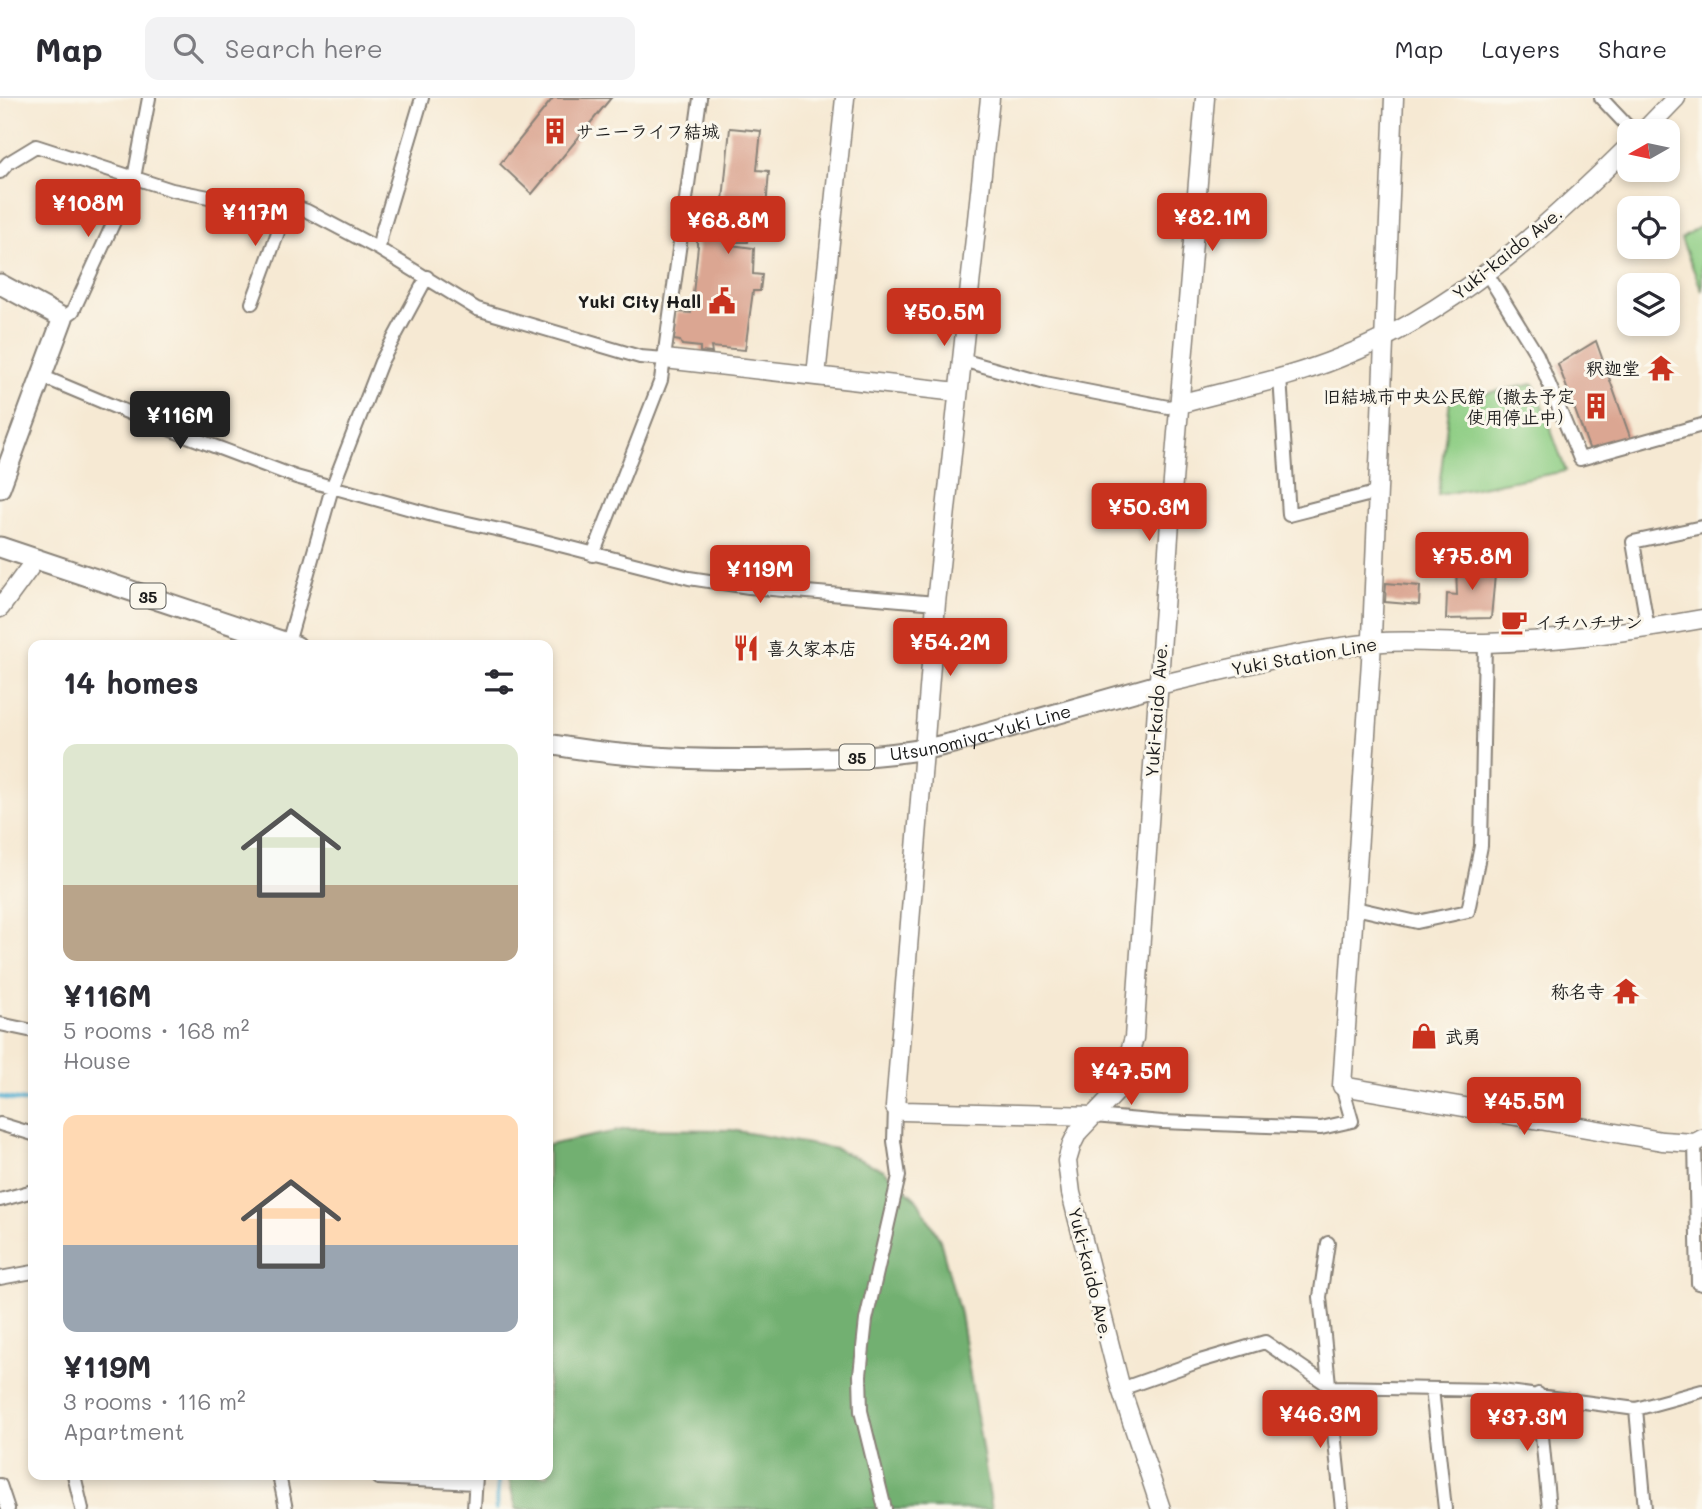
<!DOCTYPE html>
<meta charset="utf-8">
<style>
:root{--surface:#fff;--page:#f2f2f3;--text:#2b2b33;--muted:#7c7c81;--line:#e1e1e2;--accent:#c8321e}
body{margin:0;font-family:Mali,"Klee One",sans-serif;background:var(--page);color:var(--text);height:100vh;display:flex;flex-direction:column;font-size:26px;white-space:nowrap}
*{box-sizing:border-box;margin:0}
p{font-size:23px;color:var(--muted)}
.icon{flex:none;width:38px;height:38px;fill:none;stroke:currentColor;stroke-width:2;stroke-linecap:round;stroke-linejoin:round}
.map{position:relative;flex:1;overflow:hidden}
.side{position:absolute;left:28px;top:542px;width:525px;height:840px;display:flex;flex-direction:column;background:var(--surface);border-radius:14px;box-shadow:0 4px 10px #0003}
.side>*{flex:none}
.needle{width:46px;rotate:261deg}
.tools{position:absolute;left:1617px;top:21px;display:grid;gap:14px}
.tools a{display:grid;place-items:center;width:63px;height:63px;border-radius:14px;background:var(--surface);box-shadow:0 4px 10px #0003;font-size:35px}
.price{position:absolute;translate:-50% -60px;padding:0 16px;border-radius:7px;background:var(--accent);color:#fff;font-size:23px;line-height:46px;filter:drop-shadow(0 2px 4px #0008)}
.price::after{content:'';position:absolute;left:50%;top:42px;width:21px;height:16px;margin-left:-10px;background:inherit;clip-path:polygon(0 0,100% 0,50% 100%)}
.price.on{background:#222;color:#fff}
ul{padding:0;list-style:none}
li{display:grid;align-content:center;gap:14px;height:371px;padding:0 35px}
li span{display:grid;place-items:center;height:217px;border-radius:14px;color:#555}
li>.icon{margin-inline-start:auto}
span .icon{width:126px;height:126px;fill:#fffc;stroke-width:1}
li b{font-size:30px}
h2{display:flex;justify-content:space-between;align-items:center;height:84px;padding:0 35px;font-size:30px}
header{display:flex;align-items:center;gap:42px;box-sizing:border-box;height:98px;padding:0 35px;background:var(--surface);border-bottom:2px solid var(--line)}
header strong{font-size:33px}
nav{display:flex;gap:38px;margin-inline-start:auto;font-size:24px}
.search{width:490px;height:63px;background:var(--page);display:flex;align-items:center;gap:18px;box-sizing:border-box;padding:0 24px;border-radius:14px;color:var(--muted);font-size:26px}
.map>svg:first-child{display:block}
</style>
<header>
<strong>Map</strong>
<div class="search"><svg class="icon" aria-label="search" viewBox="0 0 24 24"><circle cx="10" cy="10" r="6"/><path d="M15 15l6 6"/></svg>Search here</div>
<nav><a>Map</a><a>Layers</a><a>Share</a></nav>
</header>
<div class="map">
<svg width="1702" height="1411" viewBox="0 0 1702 1411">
<rect width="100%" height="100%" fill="#fbf7ec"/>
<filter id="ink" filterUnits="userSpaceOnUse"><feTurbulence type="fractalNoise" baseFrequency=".0143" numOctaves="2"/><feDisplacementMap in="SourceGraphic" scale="14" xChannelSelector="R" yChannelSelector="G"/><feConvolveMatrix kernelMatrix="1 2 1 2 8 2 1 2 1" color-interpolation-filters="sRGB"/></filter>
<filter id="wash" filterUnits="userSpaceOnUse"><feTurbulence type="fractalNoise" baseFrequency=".00686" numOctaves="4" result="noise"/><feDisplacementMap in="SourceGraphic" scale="28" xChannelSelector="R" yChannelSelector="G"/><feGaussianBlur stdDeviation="1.57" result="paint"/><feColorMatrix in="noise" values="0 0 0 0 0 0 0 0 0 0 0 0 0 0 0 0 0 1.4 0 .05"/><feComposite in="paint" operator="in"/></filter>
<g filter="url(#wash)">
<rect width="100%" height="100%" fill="#f6e9d3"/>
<path fill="#8dcd83" stroke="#547450" stroke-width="2" d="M 1702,127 L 1702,193 L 1681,141 Z
M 1534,286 L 1566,373 L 1438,397 L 1450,302 Z"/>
<path fill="#72b071" stroke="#476646" stroke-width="2" d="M 627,1031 L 732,1032 L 836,1051 L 884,1072 L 918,1103 L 940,1142 L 960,1216 L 992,1411 L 516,1411 L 508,1377 L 548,1377 L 548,1047 Z"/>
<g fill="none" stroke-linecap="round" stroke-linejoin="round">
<path stroke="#54b0d2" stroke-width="4.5" d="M 0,999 L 33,1005
M 496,1411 L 499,1377"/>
</g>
<g id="blocks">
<path fill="#dba692" d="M 553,0 L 611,0 L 532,96 L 500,66 Z
M 730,30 L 761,33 L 757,72 L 769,73 L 765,123 L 753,122 L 748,144 L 730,144 L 731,147 L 754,150 L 753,176 L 762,177 L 760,193 L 753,193 L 745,252 L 711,249 L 712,255 L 700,254 L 700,249 L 682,247 L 680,243 L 674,242 L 677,214 L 691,215 L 698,148 L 697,147 L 697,136 L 741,138 L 742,134 L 720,133 Z
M 1596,243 L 1634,350 L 1592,358 L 1558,266 Z
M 1456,466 L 1496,466 L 1491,520 L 1446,521 L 1447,496 L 1457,497 Z
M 1386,485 L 1420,488 L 1419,507 L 1385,504 Z"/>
</g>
</g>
<g filter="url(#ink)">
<use href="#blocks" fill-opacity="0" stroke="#898278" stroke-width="2"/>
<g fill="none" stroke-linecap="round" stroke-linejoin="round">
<g stroke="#898278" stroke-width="16">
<path id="street" d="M 1601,0 L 1632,33
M 0,74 L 8,65 L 36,48 L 172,92 L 214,100 L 259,97 L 307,113 L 379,151 L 477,211 L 640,259 L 665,261
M 379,151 L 381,137 L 422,0
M 1486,174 L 1537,257 L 1580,361 L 1702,327
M 252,205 L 288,107
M 63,220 L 73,213 L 134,80 L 149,0
M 962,262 L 1045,285 L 1168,309 L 1180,306
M 41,278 L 158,327 L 296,379 L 436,418 L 509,434 L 689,480 L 749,489 L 936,505
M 1280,279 L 1289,417 L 1379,394
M 593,457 L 661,282 L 700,0
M 1648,531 L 1633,444 L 1702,429
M 288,545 L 332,390 L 381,264 L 427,179
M 1355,810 L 1417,824 L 1468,813 L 1481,748 L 1485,545
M 0,926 L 33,933
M 1094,1018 L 1162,1024 L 1321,1030 L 1352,1023 L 1342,988
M 0,1026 L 33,1036
M 1695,1045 L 1698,1185 L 1702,1186
M 0,1102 L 33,1093
M 1328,1145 L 1320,1199 L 1342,1411
M 0,1180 L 33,1174
M 1121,1291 L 1200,1263 L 1265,1244 L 1331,1289 L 1494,1292 L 1636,1311 L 1702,1293
M 1432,1291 L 1445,1411
M 1538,1296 L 1549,1411
M 1636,1311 L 1645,1411
M 74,1377 L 82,1411
M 279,1377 L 286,1411
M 378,1377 L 378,1380 L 475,1385
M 0,1387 L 8,1411
M 474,1411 L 476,1378
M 885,1411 L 861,1313 L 860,1277 L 866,1222 L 899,1078 L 894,1043 L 895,1009"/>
</g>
<g stroke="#898278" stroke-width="21">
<path id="secondary" d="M 990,0 L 936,505 L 895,1009 L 903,1013 L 1094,1018
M 1394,0 L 1371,563 L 1342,988 L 1662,1043 L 1695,1045 L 1702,1041
M 1644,33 L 1676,0
M 665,261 L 957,294
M 816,278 L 845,0
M 1180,306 C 1232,291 1288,281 1339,260 C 1450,217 1545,131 1629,48
M 0,510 L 36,461
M 1158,587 C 1228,571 1300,553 1373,545 C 1409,541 1448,546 1485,545 C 1558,543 1630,534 1702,521
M 1161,1411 L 1121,1291 L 1071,1095 L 1067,1063 L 1072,1046 L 1078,1034 L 1118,992 L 1134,940 L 1172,395 L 1205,0"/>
</g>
<g stroke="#898278" stroke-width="23">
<g id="primary">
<path d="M 0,186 L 63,220 L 0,390"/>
<path d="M 0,449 L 296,548"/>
<path id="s1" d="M 548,646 C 625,660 704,663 782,661 C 841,660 899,659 957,644 L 1158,587"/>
</g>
</g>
<use href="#street" stroke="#fff" stroke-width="12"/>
<use href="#secondary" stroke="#fff" stroke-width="18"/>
<use href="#primary" stroke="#fff" stroke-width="19"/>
</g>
</g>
<defs>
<g id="building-bare" transform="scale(2.1)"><path d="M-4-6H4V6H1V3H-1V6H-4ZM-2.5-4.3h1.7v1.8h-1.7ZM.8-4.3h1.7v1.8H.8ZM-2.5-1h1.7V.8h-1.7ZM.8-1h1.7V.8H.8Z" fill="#c8321e" stroke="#fbf7ec" stroke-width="2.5" paint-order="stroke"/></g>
<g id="civic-bare" transform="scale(2.1)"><path d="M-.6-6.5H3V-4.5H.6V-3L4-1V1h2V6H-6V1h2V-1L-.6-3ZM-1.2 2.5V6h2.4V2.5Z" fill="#c8321e" stroke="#fbf7ec" stroke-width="2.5" paint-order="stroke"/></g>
<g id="temple-bare" transform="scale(2.1)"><path d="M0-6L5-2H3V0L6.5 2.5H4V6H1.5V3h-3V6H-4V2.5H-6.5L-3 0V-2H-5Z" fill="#c8321e" stroke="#fbf7ec" stroke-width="2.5" paint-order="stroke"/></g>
<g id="cafe-bare" transform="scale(2.1)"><path d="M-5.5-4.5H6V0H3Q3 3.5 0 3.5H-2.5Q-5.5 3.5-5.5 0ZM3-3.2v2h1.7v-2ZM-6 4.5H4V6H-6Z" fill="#c8321e" stroke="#fbf7ec" stroke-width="2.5" paint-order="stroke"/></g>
<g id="restaurant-bare" transform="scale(2.1)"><path d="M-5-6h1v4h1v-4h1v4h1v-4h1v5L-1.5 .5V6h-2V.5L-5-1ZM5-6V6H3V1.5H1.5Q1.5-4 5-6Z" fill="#c8321e" stroke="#fbf7ec" stroke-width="2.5" paint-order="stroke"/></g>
<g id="shop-bare" transform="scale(2.1)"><path d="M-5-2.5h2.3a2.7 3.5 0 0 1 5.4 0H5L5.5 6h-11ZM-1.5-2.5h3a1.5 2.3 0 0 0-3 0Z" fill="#c8321e" stroke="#fbf7ec" stroke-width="2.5" paint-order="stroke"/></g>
</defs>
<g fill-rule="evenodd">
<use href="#building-bare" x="555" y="33"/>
<use href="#civic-bare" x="722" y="203"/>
<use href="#temple-bare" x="1661" y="270"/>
<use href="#building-bare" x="1596" y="308"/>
<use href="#cafe-bare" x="1514" y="524"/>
<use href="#restaurant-bare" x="746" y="550"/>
<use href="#temple-bare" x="1626" y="893"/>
<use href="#shop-bare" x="1424" y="938"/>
</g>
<g text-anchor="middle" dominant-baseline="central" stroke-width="6" stroke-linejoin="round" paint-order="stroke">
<g fill="#fbf7ec" stroke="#5f5e5a" stroke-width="2">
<rect x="130.5" y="485.5" width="35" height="25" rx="5"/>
<rect x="839.5" y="646.5" width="35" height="25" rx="5"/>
</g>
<g font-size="16" font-weight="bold" fill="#1c1c1c">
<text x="148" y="498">35</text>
<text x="857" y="659">35</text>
</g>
<g font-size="18" font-weight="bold" fill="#1c1c1c" stroke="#fbf7ec" text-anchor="start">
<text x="576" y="33">サニーライフ結城</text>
<text x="701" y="203" text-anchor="end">Yuki City Hall</text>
<text x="1640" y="270" text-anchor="end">釈迦堂</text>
<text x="1575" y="298" text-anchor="end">旧結城市中央公民館（撤去予定<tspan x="1575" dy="21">使用停止中）</tspan></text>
<text x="1535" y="524">イチハチサン</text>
<text x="767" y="550">喜久家本店</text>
<text x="1605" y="893" text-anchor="end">称名寺</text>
<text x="1445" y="938">武勇</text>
</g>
<g font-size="18" fill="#1c1c1c" stroke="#fbf7ec">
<text transform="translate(1507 155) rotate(-39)">Yuki-kaido Ave.</text>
<text transform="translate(1304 558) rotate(-10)">Yuki Station Line</text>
<text transform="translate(1156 612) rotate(-86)">Yuki-kaido Ave.</text>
<text stroke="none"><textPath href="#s1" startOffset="436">Utsunomiya-Yuki Line</textPath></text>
<text transform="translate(1091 1175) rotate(76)">Yuki-kaido Ave.</text>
</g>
</g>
</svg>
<div class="tools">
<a><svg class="needle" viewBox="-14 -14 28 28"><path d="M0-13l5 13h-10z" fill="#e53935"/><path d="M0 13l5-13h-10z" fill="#7c7c81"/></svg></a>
<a><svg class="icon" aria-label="locate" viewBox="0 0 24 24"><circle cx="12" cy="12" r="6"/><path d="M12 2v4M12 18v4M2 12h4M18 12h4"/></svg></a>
<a><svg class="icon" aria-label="layers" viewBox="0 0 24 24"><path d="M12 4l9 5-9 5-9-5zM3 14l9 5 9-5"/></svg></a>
</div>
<b class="price" style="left:88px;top:141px">¥108M</b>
<b class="price" style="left:255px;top:150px">¥117M</b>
<b class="price" style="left:1212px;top:155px">¥82.1M</b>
<b class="price" style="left:728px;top:158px">¥68.8M</b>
<b class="price" style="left:944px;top:250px">¥50.5M</b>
<b class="price on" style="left:180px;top:353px">¥116M</b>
<b class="price" style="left:1149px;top:445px">¥50.3M</b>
<b class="price" style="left:1472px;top:494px">¥75.8M</b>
<b class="price" style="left:760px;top:507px">¥119M</b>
<b class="price" style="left:950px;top:580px">¥54.2M</b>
<b class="price" style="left:1131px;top:1009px">¥47.5M</b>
<b class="price" style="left:1524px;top:1039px">¥45.5M</b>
<b class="price" style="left:1320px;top:1352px">¥46.3M</b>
<b class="price" style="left:1527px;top:1355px">¥37.3M</b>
<section class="side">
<h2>14 homes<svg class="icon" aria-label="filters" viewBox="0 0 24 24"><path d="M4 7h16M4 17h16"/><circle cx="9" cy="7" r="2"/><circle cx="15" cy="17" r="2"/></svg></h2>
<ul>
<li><span style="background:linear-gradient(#dfe7d0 65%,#b9a48a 0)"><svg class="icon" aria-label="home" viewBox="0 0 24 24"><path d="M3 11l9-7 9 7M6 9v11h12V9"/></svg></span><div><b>¥116M</b><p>5 rooms · 168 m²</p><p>House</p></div></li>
<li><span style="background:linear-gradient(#ffd9b3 60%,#9aa5b1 0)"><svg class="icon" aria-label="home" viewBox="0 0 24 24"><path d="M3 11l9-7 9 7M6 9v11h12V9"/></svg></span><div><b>¥119M</b><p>3 rooms · 116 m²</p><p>Apartment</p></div></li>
</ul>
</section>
</div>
